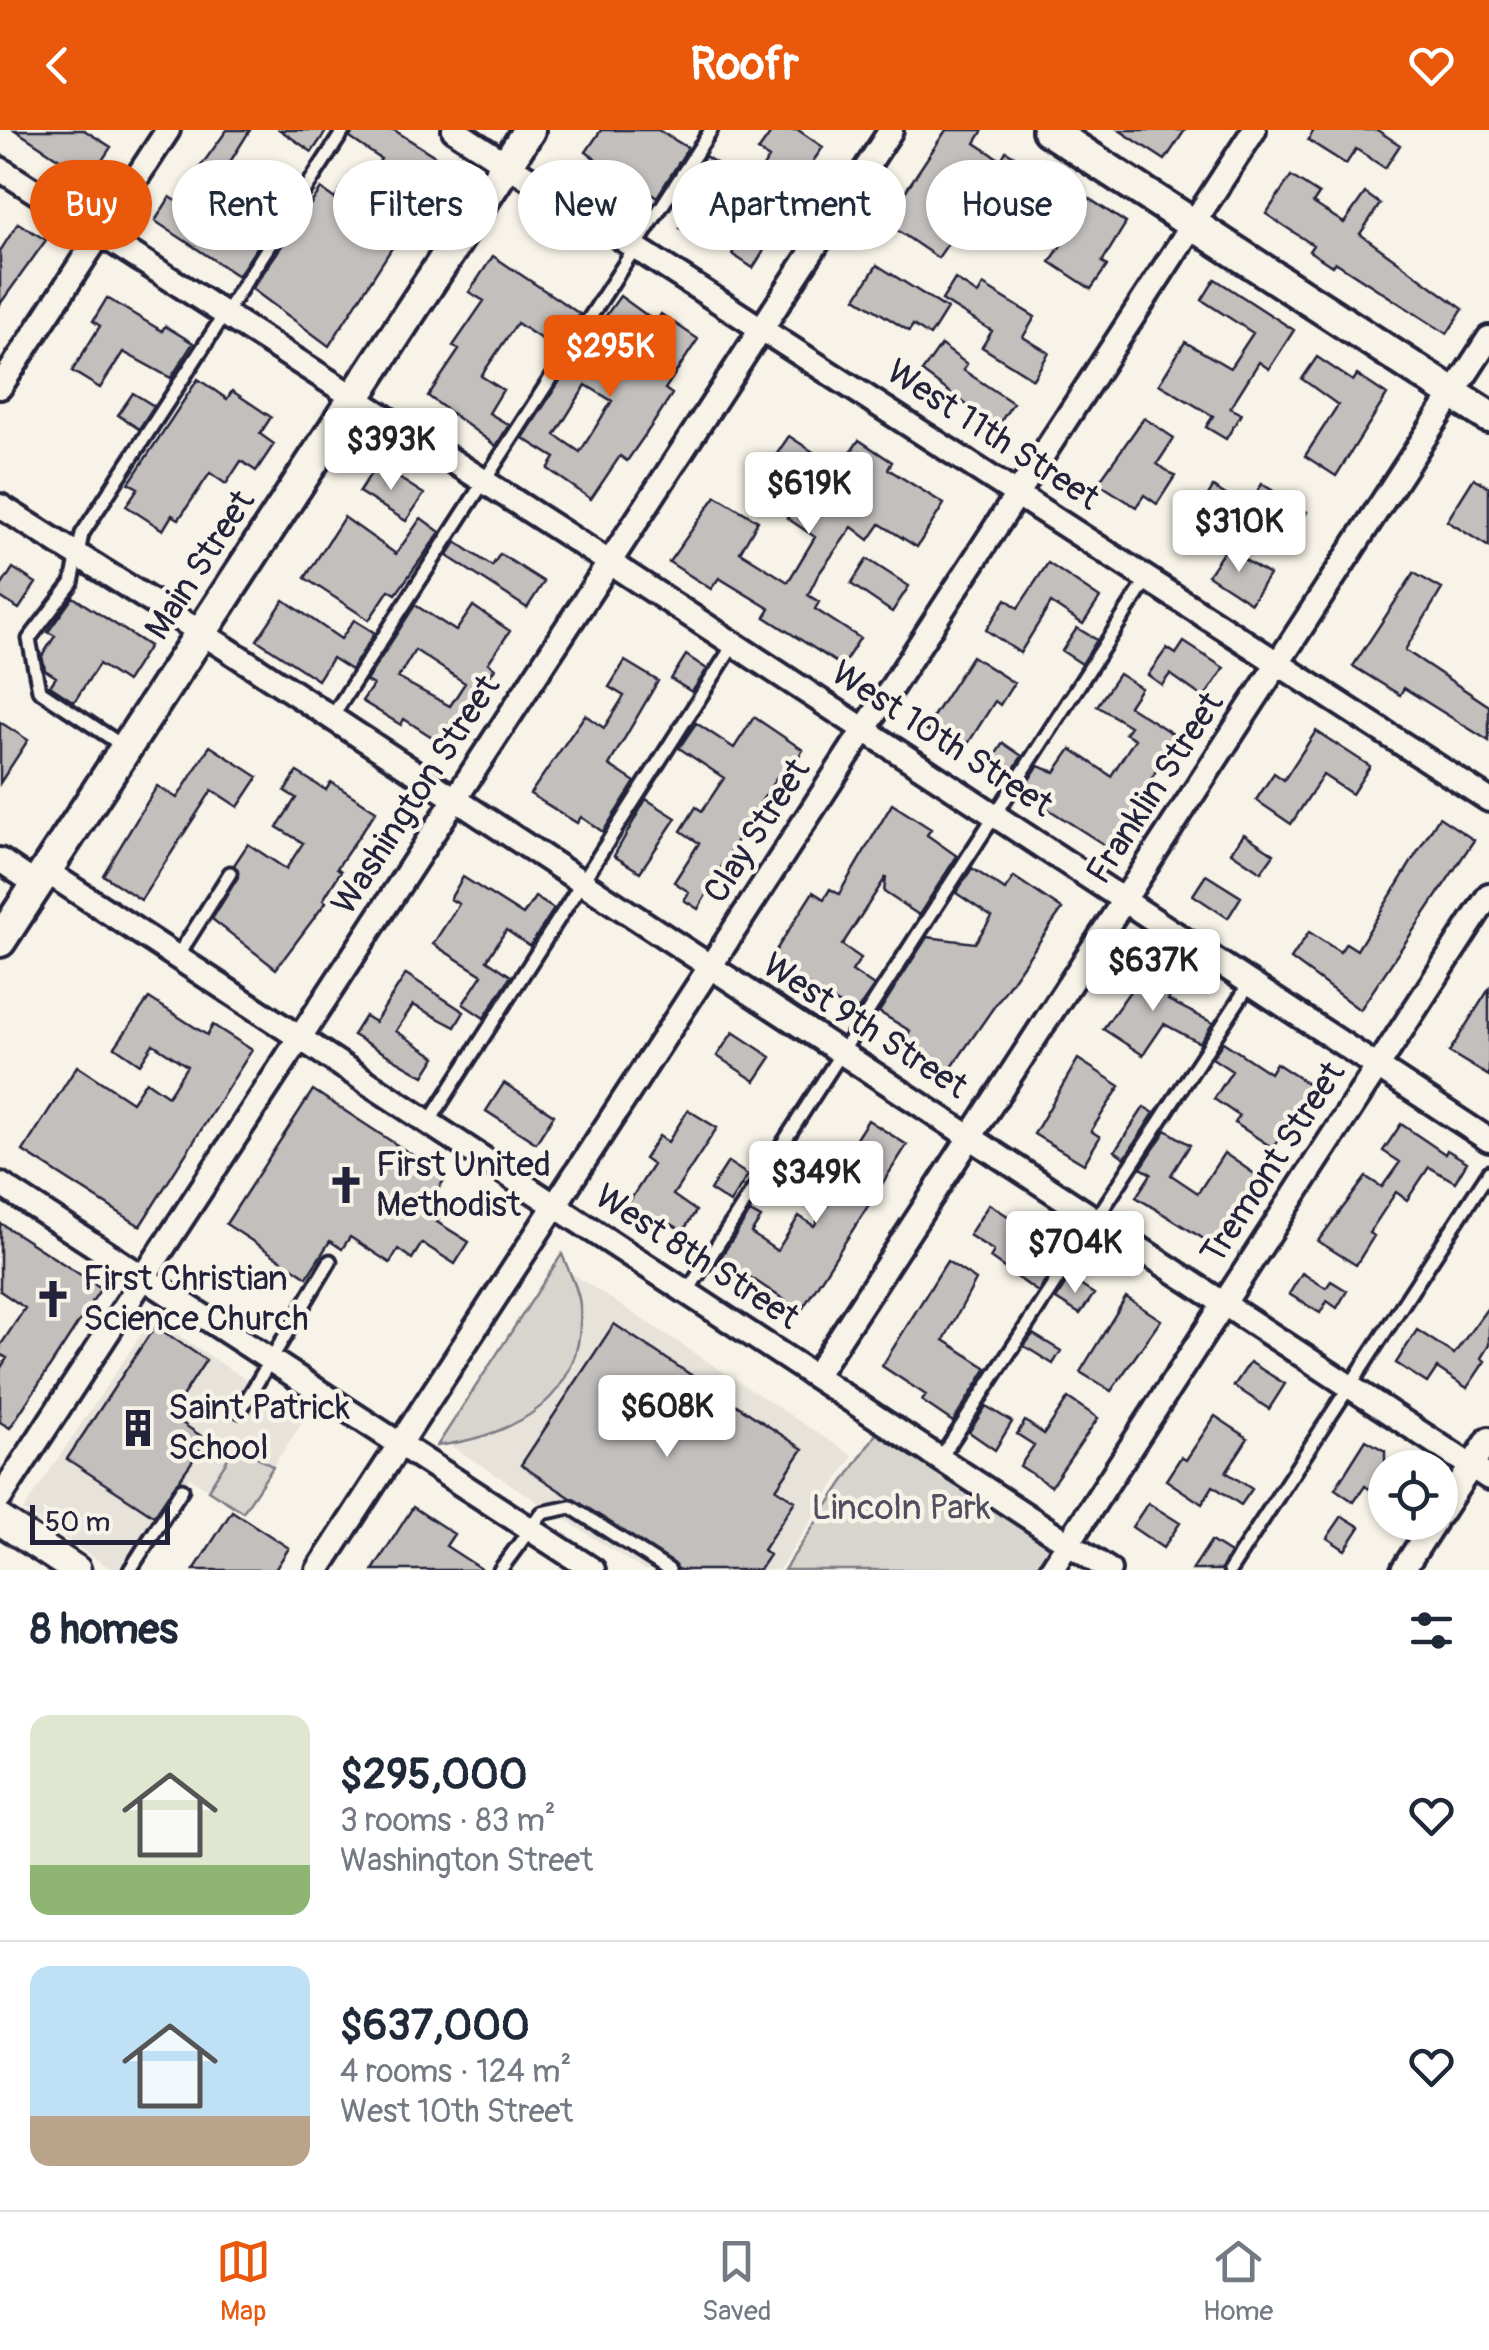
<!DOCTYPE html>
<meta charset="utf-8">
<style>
:root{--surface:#fff;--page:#f2f2f3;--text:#1f2937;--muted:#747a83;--line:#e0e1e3;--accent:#ea580c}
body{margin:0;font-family:Pangolin,sans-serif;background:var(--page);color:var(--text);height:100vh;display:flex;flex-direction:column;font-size:38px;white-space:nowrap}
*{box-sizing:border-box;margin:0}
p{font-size:32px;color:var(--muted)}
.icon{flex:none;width:55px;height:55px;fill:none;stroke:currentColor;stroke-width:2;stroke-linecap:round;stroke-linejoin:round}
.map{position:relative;height:1440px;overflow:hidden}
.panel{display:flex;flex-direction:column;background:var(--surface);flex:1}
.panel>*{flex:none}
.guide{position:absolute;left:30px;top:30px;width:1430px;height:90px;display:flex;gap:20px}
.buttons{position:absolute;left:1368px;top:1320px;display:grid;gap:20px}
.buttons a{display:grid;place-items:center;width:90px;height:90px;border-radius:50%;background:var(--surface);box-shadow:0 2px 8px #0004;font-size:50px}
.scale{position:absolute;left:30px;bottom:25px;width:140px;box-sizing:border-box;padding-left:10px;border:5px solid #22223b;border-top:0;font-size:28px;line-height:35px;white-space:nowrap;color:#22223b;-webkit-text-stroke:8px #f7f3e8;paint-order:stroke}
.price{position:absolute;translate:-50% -85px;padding:0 22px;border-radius:10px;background:#fff;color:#222;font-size:32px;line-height:65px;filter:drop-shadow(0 2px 5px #0008)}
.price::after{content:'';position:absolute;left:50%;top:60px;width:30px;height:22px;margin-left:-15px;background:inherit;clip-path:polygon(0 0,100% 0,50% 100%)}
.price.current{background:var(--accent);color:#fff}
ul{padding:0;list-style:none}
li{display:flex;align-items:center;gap:30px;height:250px;padding:0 30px}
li+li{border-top:2px solid var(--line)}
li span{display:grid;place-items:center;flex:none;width:280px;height:200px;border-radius:20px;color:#555}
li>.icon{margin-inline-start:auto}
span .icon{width:120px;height:120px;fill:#fffc;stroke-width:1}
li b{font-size:42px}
h2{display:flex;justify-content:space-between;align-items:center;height:120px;padding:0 30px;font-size:42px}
.chip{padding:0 35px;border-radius:45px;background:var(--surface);box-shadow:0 2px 8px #0004;font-size:35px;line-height:90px}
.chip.current{background:var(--accent);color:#fff}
header{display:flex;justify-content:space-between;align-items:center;height:130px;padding:0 30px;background:var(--accent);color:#fff;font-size:45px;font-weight:700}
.tab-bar{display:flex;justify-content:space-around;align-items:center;height:140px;border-top:2px solid var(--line);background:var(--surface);font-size:28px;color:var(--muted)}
.tab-bar a{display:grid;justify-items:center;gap:5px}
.tab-bar .current{color:var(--accent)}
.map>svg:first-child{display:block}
</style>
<header><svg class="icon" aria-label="back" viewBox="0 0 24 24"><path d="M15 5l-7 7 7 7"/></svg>Roofr<svg class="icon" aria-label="heart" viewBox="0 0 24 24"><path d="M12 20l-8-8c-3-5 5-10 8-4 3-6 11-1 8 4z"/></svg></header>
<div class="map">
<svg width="1489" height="1440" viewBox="0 0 1489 1440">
<rect width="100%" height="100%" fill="#f7f3e8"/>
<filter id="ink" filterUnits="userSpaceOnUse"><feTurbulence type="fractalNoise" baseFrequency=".01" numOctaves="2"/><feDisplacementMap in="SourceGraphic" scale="20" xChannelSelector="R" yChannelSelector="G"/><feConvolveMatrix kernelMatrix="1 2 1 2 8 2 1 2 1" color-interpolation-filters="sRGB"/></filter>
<g filter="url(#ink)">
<path fill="#e7e3db" d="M 565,1139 L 853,1326 L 779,1440 L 643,1440 L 450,1315 Z
M 152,1188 L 305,1288 L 243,1382 L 189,1347 L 130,1440 L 113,1440 L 23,1381 Z"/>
<path fill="#d8d5cf" stroke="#7d7c85" stroke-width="2.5" d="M 562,1124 C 568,1140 579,1159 580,1176 C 586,1268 517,1305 437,1316 Z
M 884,1292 L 1069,1413 L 1051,1440 L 784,1440 Z
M 237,1314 L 273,1337 L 243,1382 L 208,1360 Z"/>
<path fill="#c2bfbd" stroke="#22223b" stroke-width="2.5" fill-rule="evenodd" d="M 15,0 L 84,0 L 111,17 L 90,49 Z
M 227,0 L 250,0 L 230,32 L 245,43 L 221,76 L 226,79 L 219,89 L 249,108 L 267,79 L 278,85 L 238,146 L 155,91 L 170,67 L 196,83 L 216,54 L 198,40 Z
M 280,0 L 327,0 L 312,22 Z
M 353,0 L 394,0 L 441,30 L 419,64 L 424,68 L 329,216 L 252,159 L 321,59 L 335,69 L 350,45 L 364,54 L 381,29 L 350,8 Z
M 601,0 L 658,0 L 688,18 L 657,67 L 633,51 L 630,57 L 612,45 L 609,50 L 592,38 L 597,30 L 586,22 Z
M 773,0 L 798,0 L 823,17 L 793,60 L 799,64 L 753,138 L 732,124 L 763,77 L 745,65 L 769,28 L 758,21 Z
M 946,0 L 983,0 L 975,13 L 1001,30 L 1006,21 L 1047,47 L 1050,43 L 1126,93 L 1102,132 L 1107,136 L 1091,159 L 1050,132 L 1075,94 L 984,40 L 949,89 L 960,96 L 938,128 L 885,92 Z
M 1119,0 L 1185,0 L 1165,30 Z
M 1314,0 L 1377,0 L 1400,15 L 1385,38 L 1356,19 L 1346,34 L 1308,10 Z
M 705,26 L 722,37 L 705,64 L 726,77 L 704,113 L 680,98 L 697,71 L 683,61 Z
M 1291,46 L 1319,64 L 1313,73 L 1344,93 L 1365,63 L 1380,74 L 1360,104 L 1463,179 L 1447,204 L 1335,132 L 1332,136 L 1309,121 L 1313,115 L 1266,84 Z
M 18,93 L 46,110 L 0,174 L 0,121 Z
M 493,126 L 580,184 L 558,220 L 517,193 L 481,246 L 503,260 L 489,283 L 509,295 L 496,316 L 428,266 L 459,220 L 453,216 L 484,171 L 469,162 Z
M 877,135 L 947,179 L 930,206 L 913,195 L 909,201 L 856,168 Z
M 955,149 L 978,164 L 983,155 L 1035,187 L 1023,207 L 1049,223 L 1033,249 L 982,217 L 992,201 L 942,170 Z
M 1215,149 L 1294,200 L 1269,239 L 1259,232 L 1230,278 L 1241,284 L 1226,309 L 1206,297 L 1213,286 L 1159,254 L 1185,212 L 1230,238 L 1253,203 L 1202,170 Z
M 620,166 L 656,192 L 661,184 L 698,209 L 665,259 L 672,264 L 654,292 L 627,331 L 620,326 L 591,369 L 548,339 L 555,328 L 523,308 L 581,218 L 626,247 L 641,224 L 600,194 ZM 586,255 L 612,271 L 580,322 L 555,305 Z
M 107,168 L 162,201 L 165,196 L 193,213 L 171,248 L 123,222 L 100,258 L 72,241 L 100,196 L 93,191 Z
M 941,215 L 967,234 L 963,240 L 1013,273 L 997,297 L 922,242 Z
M 1317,227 L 1353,251 L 1357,245 L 1387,265 L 1336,346 L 1305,326 L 1338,275 L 1302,249 Z
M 198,249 L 227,269 L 232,261 L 271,287 L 260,304 L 274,314 L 256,341 L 241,331 L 226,354 L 210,343 L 179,389 L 172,385 L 163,400 L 126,376 L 138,358 L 129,353 Z
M 133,263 L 154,276 L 139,299 L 118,285 Z
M 1144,288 L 1174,308 L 1157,334 L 1175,346 L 1157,374 L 1144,365 L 1136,377 L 1098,353 Z
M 789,306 L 839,339 L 859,310 L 892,332 L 888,339 L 944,374 L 917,417 L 880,394 L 869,410 L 852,397 L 818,445 L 808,465 L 819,472 L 815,479 L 860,508 L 842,536 L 765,487 L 770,479 L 719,448 L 711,459 L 669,432 L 716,366 L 758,391 L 740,422 L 788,452 L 815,407 L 787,388 L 807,359 L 770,334 Z
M 377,334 L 424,364 L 406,391 L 359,362 Z
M 1474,348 L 1489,357 L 1489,417 L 1447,391 Z
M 1262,354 L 1307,382 L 1284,418 L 1223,380 L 1216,390 L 1199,380 L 1213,357 L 1247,378 Z
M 344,387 L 396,424 L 421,388 L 440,402 L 396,464 L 389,460 L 369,490 L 305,448 Z
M 456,412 L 492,436 L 500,424 L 544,452 L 527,478 L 447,426 Z
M 1226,418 L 1269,445 L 1251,473 L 1208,445 Z
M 867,429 L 909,456 L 892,482 L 851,454 Z
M 1048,433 L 1100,468 L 1083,494 L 1051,473 L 1020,523 L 986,500 L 1006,469 L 1018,478 Z
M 13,438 L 36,453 L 19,479 L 0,467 L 0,458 Z
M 1414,443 L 1442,459 L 1405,520 L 1489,576 L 1489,611 L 1404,558 L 1400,565 L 1353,536 Z
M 73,467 L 149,516 L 126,552 L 99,534 L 74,572 L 50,556 L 56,547 L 45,540 L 42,526 L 55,506 L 48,502 Z
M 284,470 L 341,509 L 354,490 L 375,503 L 351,540 L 332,528 L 318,550 L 257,510 Z
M 415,475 L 456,501 L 473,476 L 510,501 L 488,533 L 495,538 L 446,616 L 404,589 L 401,595 L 362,571 L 373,555 L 366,551 ZM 415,520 L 465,553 L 450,576 L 398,548 Z
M 1077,498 L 1097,510 L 1082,534 L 1062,521 Z
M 1184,512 L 1224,538 L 1204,568 L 1170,544 L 1162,555 L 1148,545 L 1167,518 L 1176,524 Z
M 686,525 L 707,539 L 692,562 L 671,549 Z
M 972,526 L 1014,553 L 1000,575 L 995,571 L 962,623 L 925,599 Z
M 625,531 L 658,551 L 609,635 L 635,652 L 603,702 L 581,687 L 577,693 L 530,664 L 585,585 L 604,598 L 624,566 L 609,557 Z
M 1119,544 L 1141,558 L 1129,576 L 1176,606 L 1111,719 L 1026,665 L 1023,659 L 1038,636 L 1055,642 L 1071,619 L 1111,646 L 1135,609 L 1125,603 L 1130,596 L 1097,576 Z
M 754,587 L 803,620 L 784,648 L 779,644 L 739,706 L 698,779 L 684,770 L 689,762 L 674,752 L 699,713 L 681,701 L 696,677 L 702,681 L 724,648 L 679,618 L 696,593 L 734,618 Z
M 0,592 L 28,610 L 0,653 Z
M 1316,601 L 1370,636 L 1352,664 L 1323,645 L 1291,694 L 1256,670 L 1274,643 L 1284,650 Z
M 1003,613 L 1022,626 L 1008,648 L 988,636 Z
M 210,616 L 258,647 L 238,677 L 212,660 L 141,770 L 103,745 L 157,656 L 177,668 Z
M 297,642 L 326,660 L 331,652 L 376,681 L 337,738 L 341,741 L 323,770 L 326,772 L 276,839 L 212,789 L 238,747 L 234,735 L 248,714 L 286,739 L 303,713 L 277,697 L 296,668 L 285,661 Z
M 646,669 L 676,688 L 640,742 L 614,726 Z
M 892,674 L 931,699 L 927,705 L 957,726 L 919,785 L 884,762 L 886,747 L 842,815 L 861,828 L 852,841 L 874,856 L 855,884 L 769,831 L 813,762 L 824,769 L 830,759 L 839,764 Z
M 1439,687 L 1474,710 L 1360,880 L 1291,829 L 1309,802 L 1340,822 L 1346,813 L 1357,820 Z
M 1244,704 L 1274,724 L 1261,742 L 1231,722 Z
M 972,738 L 1005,760 L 1014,747 L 1062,779 L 950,940 L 904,910 L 910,901 L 879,882 L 927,807 L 975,813 L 992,787 L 956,763 Z
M 1206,745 L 1241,767 L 1228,788 L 1193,765 Z
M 463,747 L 523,785 L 535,767 L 554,779 L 530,816 L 506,800 L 487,830 L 511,846 L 484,888 L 463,874 L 482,845 L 433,814 L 459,774 L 450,769 Z
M 1148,836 L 1178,854 L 1168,870 L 1213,893 L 1200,913 L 1164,894 L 1143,925 L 1103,899 Z
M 406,844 L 464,882 L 455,897 L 413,875 L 396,901 L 436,927 L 424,946 L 353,905 L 365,886 L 375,892 Z
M 1489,859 L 1489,946 L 1449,922 Z
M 149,868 L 207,905 L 213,895 L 252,920 L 140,1096 L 23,1021 L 77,936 L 132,972 L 146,951 L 168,966 L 187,936 L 153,914 L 140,934 L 115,917 Z
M 733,902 L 771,927 L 755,951 L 717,926 Z
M 1223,912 L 1270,943 L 1276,933 L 1311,956 L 1273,1018 L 1235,993 L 1239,986 L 1214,969 L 1232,941 L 1212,928 Z
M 1078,929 L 1120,956 L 1091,1001 L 1100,1007 L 1084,1034 L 1034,1004 Z
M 504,953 L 554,985 L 536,1013 L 486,981 Z
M 313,960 L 446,1047 L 435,1064 L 449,1073 L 437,1092 L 469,1112 L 455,1134 L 422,1113 L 412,1129 L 398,1119 L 390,1133 L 350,1107 L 342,1119 L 330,1111 L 307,1147 L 226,1094 Z
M 1144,977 L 1154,983 L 1125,1028 L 1115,1021 Z
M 688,980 L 717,998 L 673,1065 L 696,1081 L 683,1101 L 668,1092 L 664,1099 L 627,1075 L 653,1035 L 644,1029 L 659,1006 L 668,1012 Z
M 868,990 L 907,1015 L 801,1181 L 744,1143 L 741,1148 L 717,1133 L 750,1082 L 761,1088 L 751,1103 L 777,1121 L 799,1086 L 814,1096 L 858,1028 L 848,1021 Z
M 1401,994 L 1445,1024 L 1447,1020 L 1467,1032 L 1455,1052 L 1429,1037 L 1407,1070 L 1396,1062 L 1369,1103 L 1374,1106 L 1356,1135 L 1318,1111 L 1366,1047 L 1382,1057 L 1400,1032 L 1383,1021 Z
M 1166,1000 L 1190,1015 L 1171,1045 L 1198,1063 L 1224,1023 L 1259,1047 L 1212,1114 L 1136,1067 L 1151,1044 L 1141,1038 Z
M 728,1032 L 748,1045 L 730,1073 L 710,1060 Z
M 989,1074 L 1033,1102 L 1022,1118 L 1053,1138 L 1038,1162 L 990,1128 L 994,1121 L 969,1105 Z
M 0,1093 L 101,1158 L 10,1298 L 0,1292 L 0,1239 L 7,1228 L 0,1224 L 0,1216 L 25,1178 L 0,1161 Z
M 947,1131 L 976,1150 L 944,1210 L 987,1238 L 953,1292 L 922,1271 L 926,1265 L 882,1236 Z
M 1302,1143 L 1326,1158 L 1331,1151 L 1347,1161 L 1337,1178 L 1327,1171 L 1320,1183 L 1289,1164 Z
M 1069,1148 L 1094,1164 L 1080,1184 L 1056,1169 Z
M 1126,1167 L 1161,1190 L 1111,1261 L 1080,1242 Z
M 1489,1176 L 1489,1215 L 1481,1228 L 1485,1231 L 1467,1258 L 1437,1238 L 1427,1253 L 1396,1233 L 1417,1200 L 1454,1224 Z
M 614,1194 L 803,1319 L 776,1359 L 795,1371 L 763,1420 L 769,1425 L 759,1440 L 680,1440 L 521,1335 Z
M 155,1196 L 206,1230 L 170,1285 L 207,1310 L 154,1386 L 67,1329 Z
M 1033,1204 L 1061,1221 L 1053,1234 L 1024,1216 Z
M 1250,1232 L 1285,1254 L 1269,1279 L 1234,1256 Z
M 1068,1268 L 1098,1288 L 1051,1356 L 1020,1336 L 1034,1315 L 1017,1304 L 1025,1291 L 1044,1304 Z
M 986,1276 L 1012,1292 L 995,1320 L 969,1302 Z
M 1215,1286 L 1248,1308 L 1226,1342 L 1252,1359 L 1241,1375 L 1213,1356 L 1202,1374 L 1166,1350 L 1181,1327 L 1186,1330 Z
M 1366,1310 L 1385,1321 L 1385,1369 L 1365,1356 L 1354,1372 L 1335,1359 Z
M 1148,1373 L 1180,1393 L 1163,1418 L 1132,1397 Z
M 413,1377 L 454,1404 L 446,1416 L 483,1440 L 373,1440 Z
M 232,1381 L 289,1418 L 275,1440 L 194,1440 Z
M 1342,1386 L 1360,1397 L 1345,1420 L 1327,1408 Z
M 1211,1411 L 1230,1423 L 1221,1440 L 1192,1440 Z"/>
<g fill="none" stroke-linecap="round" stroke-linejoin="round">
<g stroke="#22223b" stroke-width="19">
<path id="service" d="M 331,588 L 711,0
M 123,616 L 39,560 L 29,509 L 72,453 L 82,404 L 344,0
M 177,827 L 230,743
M 429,992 L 734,514
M 687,1162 L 1148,448
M 240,1281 L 330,1131
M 940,1329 L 1250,853
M 130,1440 L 182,1359
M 500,1440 L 542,1383 L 571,1377 L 669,1440
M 1230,1440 L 1489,1042"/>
</g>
<g stroke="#22223b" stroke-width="30">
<path id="minor" d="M 454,0 L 1489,670
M 0,39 L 609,432 L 1489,1010
M 0,257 L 168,0
M 0,376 L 227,519 L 1489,1348
M 0,730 L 37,755
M 46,741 L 1109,1440
M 0,1054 L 593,1440
M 815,1246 L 1489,208
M 0,1368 L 891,0
M 1440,1384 L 1489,1309
M 318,1440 L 1254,0
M 1051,1440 L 1489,765
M 1403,1440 L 1434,1392"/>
</g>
<g stroke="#22223b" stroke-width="35">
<path id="tertiary" d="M 0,1390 L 76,1440"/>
</g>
<g stroke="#22223b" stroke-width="38">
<path id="secondary" d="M 1048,0 L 1489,287
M 0,811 L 529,0"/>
</g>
<use href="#service" stroke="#f7f3e8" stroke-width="11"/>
<use href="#minor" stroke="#f7f3e8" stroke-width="22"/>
<use href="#tertiary" stroke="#f7f3e8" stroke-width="28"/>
<use href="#secondary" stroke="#f7f3e8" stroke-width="30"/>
</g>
</g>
<defs>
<g id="church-bare" transform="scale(3)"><path d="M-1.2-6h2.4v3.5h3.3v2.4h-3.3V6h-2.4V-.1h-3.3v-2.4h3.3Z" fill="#22223b" stroke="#f7f3e8" stroke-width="2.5" paint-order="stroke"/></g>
<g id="building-bare" transform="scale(3)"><path d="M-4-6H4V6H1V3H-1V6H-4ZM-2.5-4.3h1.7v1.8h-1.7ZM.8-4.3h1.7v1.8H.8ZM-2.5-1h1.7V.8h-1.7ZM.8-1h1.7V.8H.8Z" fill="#22223b" stroke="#f7f3e8" stroke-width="2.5" paint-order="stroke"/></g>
</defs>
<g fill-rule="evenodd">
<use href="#church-bare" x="346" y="1055"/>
<use href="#church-bare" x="53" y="1169"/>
<use href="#building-bare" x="138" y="1298"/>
</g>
<g text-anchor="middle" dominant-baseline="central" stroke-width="9" stroke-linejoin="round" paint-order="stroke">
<g font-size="35" fill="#22223b" stroke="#f7f3e8">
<text transform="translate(993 305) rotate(33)">West 11th Street</text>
<text transform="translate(200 435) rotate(-57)">Main Street</text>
<text transform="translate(942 609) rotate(33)">West 10th Street</text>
<text transform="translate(1155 658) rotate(-57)">Franklin Street</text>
<text transform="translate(416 665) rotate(-57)">Washington Street</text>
<text transform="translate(757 701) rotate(-57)">Clay Street</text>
<text transform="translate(865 896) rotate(33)">West 9th Street</text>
<text transform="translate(1273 1033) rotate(-57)">Tremont Street</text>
<text transform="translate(697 1127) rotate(33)">West 8th Street</text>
</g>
<g font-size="35" fill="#22223b" stroke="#f7f3e8" text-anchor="start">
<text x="376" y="1035">First United<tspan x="376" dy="40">Methodist</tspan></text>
<text x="83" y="1149">First Christian<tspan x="83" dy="40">Science Church</tspan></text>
<text x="168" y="1278">Saint Patrick<tspan x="168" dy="40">School</tspan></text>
</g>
<g font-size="35" fill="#504f60" stroke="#f7f3e8">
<text x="901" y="1378">Lincoln Park</text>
</g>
</g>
</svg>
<div class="buttons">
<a><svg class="icon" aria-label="locate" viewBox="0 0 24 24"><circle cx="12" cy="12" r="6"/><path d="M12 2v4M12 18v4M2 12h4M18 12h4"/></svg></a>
</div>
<div class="scale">50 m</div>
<b class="price current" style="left:610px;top:270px">$295K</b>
<b class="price" style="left:391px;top:363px">$393K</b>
<b class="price" style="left:809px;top:407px">$619K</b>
<b class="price" style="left:1239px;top:445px">$310K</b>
<b class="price" style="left:1153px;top:884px">$637K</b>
<b class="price" style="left:816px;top:1096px">$349K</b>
<b class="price" style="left:1075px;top:1166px">$704K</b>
<b class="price" style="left:667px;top:1330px">$608K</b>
<div class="guide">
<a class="chip current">Buy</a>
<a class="chip">Rent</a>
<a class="chip">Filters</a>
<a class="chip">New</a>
<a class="chip">Apartment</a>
<a class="chip">House</a>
</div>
</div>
<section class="panel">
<h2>8 homes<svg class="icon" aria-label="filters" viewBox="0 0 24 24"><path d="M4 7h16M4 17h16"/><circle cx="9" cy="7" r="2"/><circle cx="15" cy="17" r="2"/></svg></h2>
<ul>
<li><span style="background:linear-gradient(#dfe7d0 75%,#8fb573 0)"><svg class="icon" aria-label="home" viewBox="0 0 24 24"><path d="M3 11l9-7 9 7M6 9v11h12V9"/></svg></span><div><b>$295,000</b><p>3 rooms · 83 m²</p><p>Washington Street</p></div><svg class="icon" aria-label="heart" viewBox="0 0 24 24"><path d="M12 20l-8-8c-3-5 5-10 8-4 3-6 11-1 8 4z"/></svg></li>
<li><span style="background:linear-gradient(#bfe0f5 75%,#b9a48a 0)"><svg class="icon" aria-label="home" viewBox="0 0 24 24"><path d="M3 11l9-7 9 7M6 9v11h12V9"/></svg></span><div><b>$637,000</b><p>4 rooms · 124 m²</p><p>West 10th Street</p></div><svg class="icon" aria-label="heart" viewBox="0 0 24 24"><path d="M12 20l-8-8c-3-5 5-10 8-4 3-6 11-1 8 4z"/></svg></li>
</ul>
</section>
<nav class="tab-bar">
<a class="current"><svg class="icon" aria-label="map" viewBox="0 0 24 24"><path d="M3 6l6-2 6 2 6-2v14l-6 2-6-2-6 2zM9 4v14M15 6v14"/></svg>Map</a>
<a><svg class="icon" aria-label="saved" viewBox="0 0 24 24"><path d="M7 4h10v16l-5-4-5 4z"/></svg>Saved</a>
<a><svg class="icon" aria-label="home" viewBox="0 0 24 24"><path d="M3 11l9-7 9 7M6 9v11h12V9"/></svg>Home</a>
</nav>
